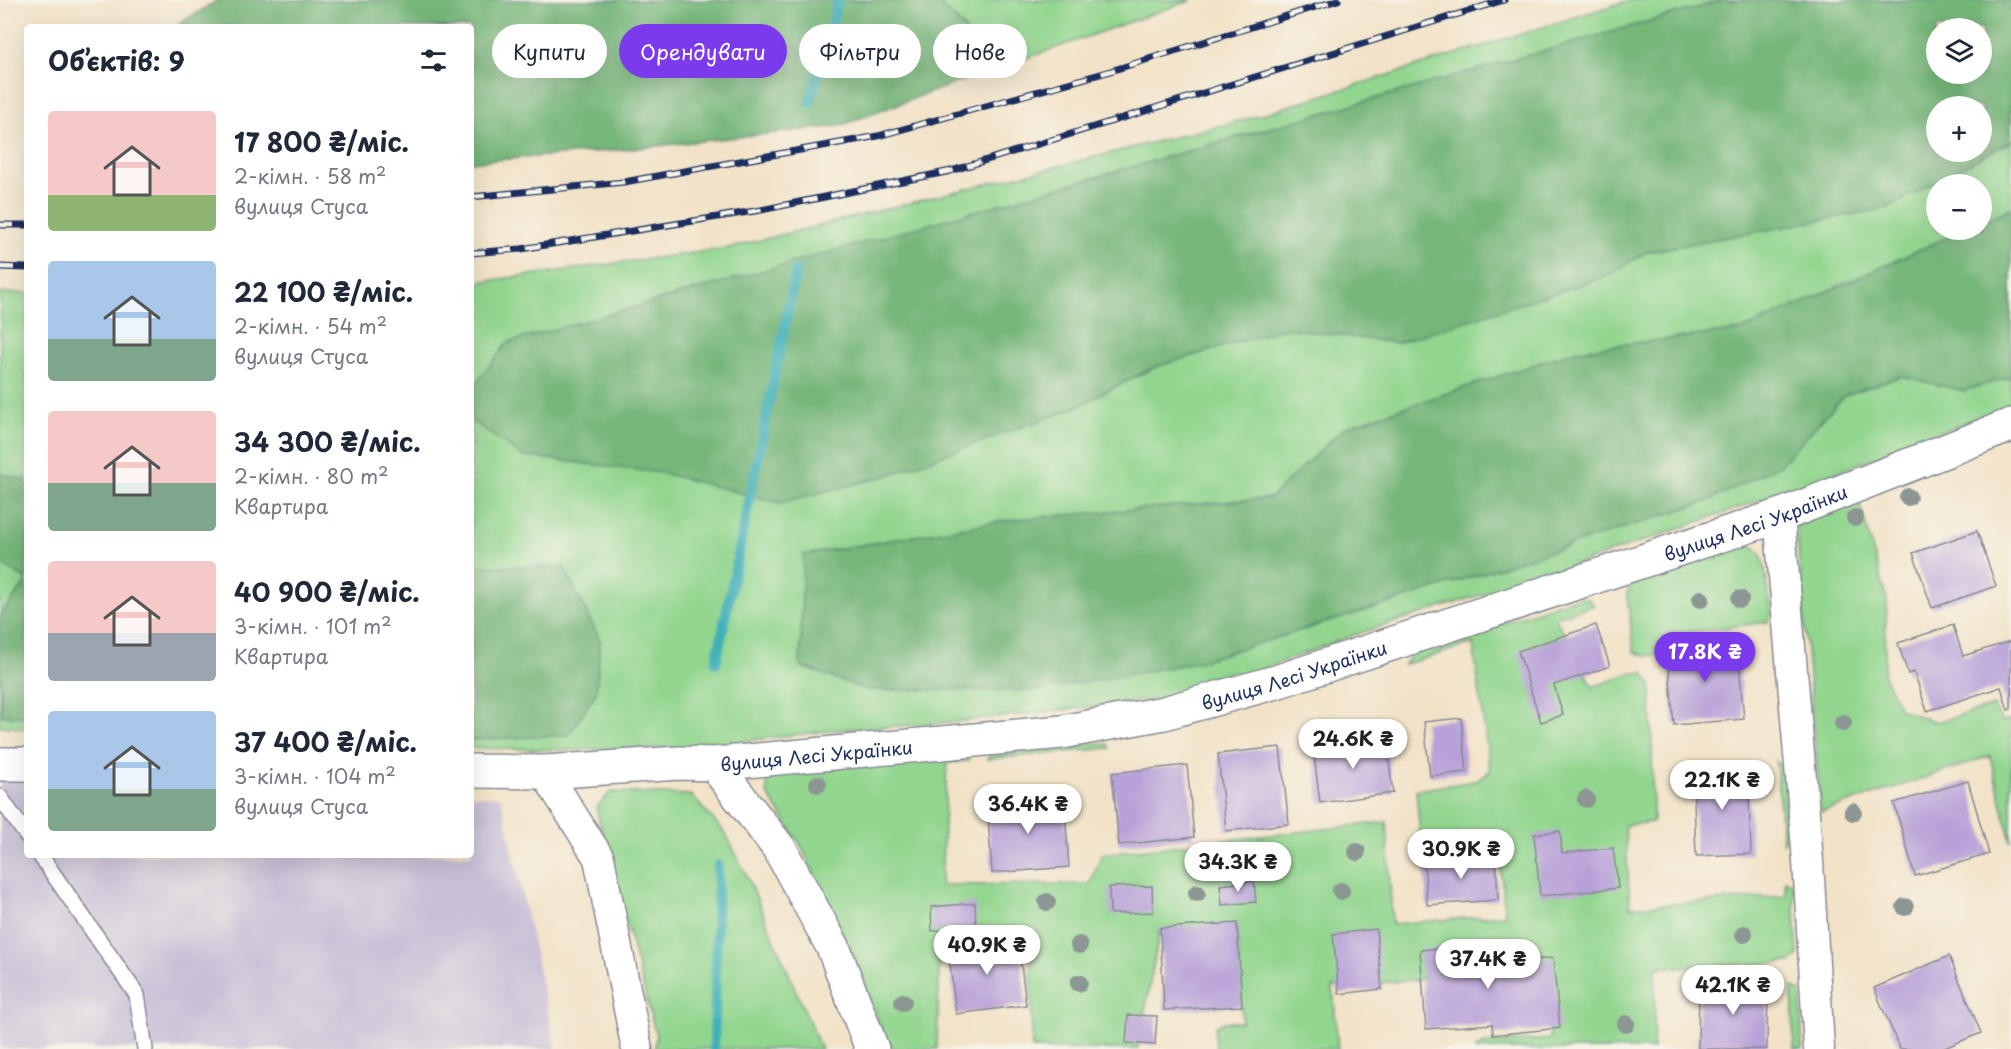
<!DOCTYPE html>
<html lang="uk">
<meta charset="utf-8">
<style>
:root{--surface:#fff;--page:#f6f6f7;--text:#1f2937;--muted:#747a83;--accent:#7c3aed}
body{margin:0;font-family:"Playpen Sans",sans-serif;background:var(--page);color:var(--text);height:100vh;display:flex;flex-direction:column;font-size:22px;white-space:nowrap}
*{box-sizing:border-box;margin:0}
p{font-size:20px;color:var(--muted)}
.icon{flex:none;width:33px;height:33px;fill:none;stroke:currentColor;stroke-width:2;stroke-linecap:round;stroke-linejoin:round}
.map{position:relative;flex:1;overflow:hidden}
.side{position:absolute;left:24px;top:24px;width:450px;height:834px;display:flex;flex-direction:column;background:var(--surface);border-radius:6px;box-shadow:0 6px 24px #0002}
.side>*{flex:none}
.top-card{position:absolute;left:492px;top:24px;width:570px;height:54px;display:flex;gap:12px}
.buttons{position:absolute;left:1926px;top:18px;display:grid;gap:12px}
.buttons a{display:grid;place-items:center;width:66px;height:66px;border-radius:50%;background:var(--surface);box-shadow:0 6px 24px #0002;font-size:30px}
.price{position:absolute;translate:-50% -51px;padding:0 14px;border-radius:21px;background:#fff;color:#222;font-size:20px;line-height:39px;filter:drop-shadow(0 2px 3px #0008)}
.price::after{content:'';position:absolute;left:50%;top:36px;width:18px;height:14px;margin-left:-9px;background:inherit;clip-path:polygon(0 0,100% 0,50% 100%)}
.price.selected{background:var(--accent);color:#fff}
ul{padding:0;list-style:none}
li{display:flex;align-items:center;gap:18px;height:150px;padding:0 24px}
li span{display:grid;place-items:center;flex:none;width:168px;height:120px;border-radius:6px;color:#555}
li>.icon{margin-inline-start:auto}
span .icon{width:72px;height:72px;fill:#fffc;stroke-width:1}
li b{font-size:26px}
h2{display:flex;justify-content:space-between;align-items:center;height:72px;padding:0 24px;font-size:26px}
.pill{padding:0 21px;border-radius:27px;background:var(--surface);box-shadow:0 6px 24px #0002;font-size:21px;line-height:54px}
.pill.selected{background:var(--accent);color:#fff}
.map>svg:first-child{display:block}
</style>
<div class="map">
<svg width="2011" height="1049" viewBox="0 0 2011 1049">
<rect width="100%" height="100%" fill="#f7f3e8"/>
<filter id="ink" filterUnits="userSpaceOnUse"><feTurbulence type="fractalNoise" baseFrequency=".0167" numOctaves="2"/><feDisplacementMap in="SourceGraphic" scale="12" xChannelSelector="R" yChannelSelector="G"/><feConvolveMatrix kernelMatrix="1 2 1 2 8 2 1 2 1" color-interpolation-filters="sRGB"/></filter>
<filter id="wash" filterUnits="userSpaceOnUse"><feTurbulence type="fractalNoise" baseFrequency=".008" numOctaves="4" result="noise"/><feDisplacementMap in="SourceGraphic" scale="24" xChannelSelector="R" yChannelSelector="G"/><feGaussianBlur stdDeviation="1.35" result="paint"/><feColorMatrix in="noise" values="0 0 0 0 0 0 0 0 0 0 0 0 0 0 0 0 0 1.4 0 .05"/><feComposite in="paint" operator="in"/></filter>
<g filter="url(#wash)">
<rect width="100%" height="100%" fill="#f2e3c8"/>
<path fill="#c9bfd7" d="M 0,776 L 27,777 L 27,855 L 471,855 L 471,795 L 501,797 L 556,1049 L 0,1049 Z"/>
<path fill="#91d58e" stroke="#568276" stroke-width="1.5" fill-rule="evenodd" d="M 936,0 L 1192,0 L 970,78 L 966,30 Z
M 1630,0 L 2011,0 L 2011,405 L 1793,489 L 1566,568 L 1357,634 L 1249,674 L 1231,672 L 1203,681 L 1188,696 L 955,722 L 826,731 L 687,748 L 570,750 L 471,748 L 471,283 L 729,248 L 1247,119 ZM 1936,28 L 1982,28 L 1982,74 L 1936,74 ZM 1936,106 L 1982,106 L 1982,152 L 1936,152 ZM 1936,184 L 1982,184 L 1982,230 L 1936,230 Z
M 0,293 L 27,293 L 27,729 L 0,726 Z
M 1859,502 L 1887,599 L 1884,675 L 1900,709 L 1936,722 L 1994,706 L 2002,722 L 2011,720 L 2011,842 L 1990,756 L 1821,812 L 1796,525 Z
M 1741,541 L 1755,548 L 1761,555 L 1764,564 L 1772,612 L 1768,622 L 1663,635 L 1662,654 L 1645,656 L 1634,652 L 1627,595 L 1628,590 L 1634,580 Z
M 1580,598 L 1589,599 L 1594,605 L 1555,617 L 1593,687 L 1628,674 L 1643,672 L 1651,684 L 1653,822 L 1625,825 L 1630,907 L 1786,896 L 1785,880 L 1793,884 L 1798,955 L 1791,962 L 1656,968 L 1653,1049 L 1474,1049 L 1487,1043 L 1550,1039 L 1548,972 L 1483,974 L 1333,987 L 1338,1049 L 1217,1049 L 1215,1039 L 1215,1027 L 1224,1022 L 1242,1022 L 1237,924 L 1160,929 L 1138,1049 L 1032,1049 L 1031,935 L 940,940 L 937,1049 L 894,1049 L 884,1037 L 849,946 L 799,842 L 767,793 L 767,779 L 771,770 L 968,757 L 969,761 L 947,763 L 941,885 L 1090,884 L 1102,854 L 1387,822 L 1392,924 L 1505,915 L 1498,841 L 1421,847 L 1416,790 L 1476,781 L 1490,771 L 1473,643 L 1404,665 L 1413,654 L 1569,600 Z
M 1088,743 L 1108,744 L 1110,748 L 987,759 L 990,755 Z
M 1776,761 L 1784,769 L 1787,833 L 1783,844 Z
M 611,792 L 691,795 L 726,834 L 750,883 L 821,1049 L 655,1049 L 656,1035 L 596,808 Z
M 1792,987 L 1801,992 L 1802,1049 L 1794,1049 Z"/>
<path fill="#74b679" stroke="#48726c" stroke-width="1.5" fill-rule="evenodd" d="M 218,0 L 936,0 L 966,30 L 970,78 L 839,126 L 620,150 L 471,162 L 471,27 L 174,27 Z
M 1724,0 L 2011,0 L 2011,141 L 1887,208 L 1646,252 L 1607,276 L 1397,343 L 1285,328 L 1155,367 L 1072,409 L 882,477 L 780,503 L 662,473 L 522,456 L 471,420 L 471,390 L 507,343 ZM 1936,28 L 1982,28 L 1982,74 L 1936,74 ZM 1936,106 L 1982,106 L 1982,152 L 1936,152 Z
M 2011,208 L 2011,377 L 1964,391 L 1901,376 L 1845,395 L 1780,465 L 1708,501 L 1377,607 L 1198,662 L 1042,690 L 867,690 L 800,666 L 803,555 L 1007,520 L 1270,498 L 1345,427 L 1578,350 L 1742,330 L 1963,230 L 1982,230 L 1982,221 Z
M 0,474 L 27,480 L 27,580 L 0,564 Z
M 471,566 L 564,567 L 600,640 L 596,693 L 569,735 L 471,740 Z
M 27,581 L 27,717 L 1,715 L 0,616 Z"/>
<g fill="none" stroke-linecap="round" stroke-linejoin="round">
<path stroke="#40b0b9" stroke-width="10" d="M 810,103 L 838,0
M 716,663 L 796,270
M 714,1049 L 718,865"/>
</g>
<g id="blocks">
<path fill="#b8a1d8" d="M 1977,531 L 1996,586 L 1932,608 L 1913,553 Z
M 1596,625 L 1610,666 L 1554,685 L 1563,715 L 1541,722 L 1518,651 Z
M 1953,625 L 1963,656 L 2011,641 L 2011,709 L 2008,710 L 2001,687 L 1927,711 L 1914,672 L 1908,674 L 1898,643 Z
M 1737,641 L 1744,719 L 1674,725 L 1667,646 Z
M 1461,718 L 1467,772 L 1430,776 L 1424,722 Z
M 1386,738 L 1393,793 L 1320,803 L 1313,747 Z
M 1280,747 L 1289,824 L 1226,831 L 1218,754 Z
M 1187,765 L 1194,837 L 1119,845 L 1112,773 Z
M 1748,767 L 1751,854 L 1696,856 L 1693,769 Z
M 1968,781 L 1989,854 L 1915,876 L 1894,803 Z
M 1064,797 L 1069,867 L 992,873 L 987,802 Z
M 1560,831 L 1562,853 L 1613,848 L 1618,888 L 1540,896 L 1534,834 Z
M 1496,855 L 1498,900 L 1427,905 L 1424,860 Z
M 1254,881 L 1256,902 L 1222,905 L 1220,885 Z
M 1152,886 L 1153,912 L 1110,914 L 1109,887 Z
M 975,903 L 976,928 L 932,931 L 931,907 Z
M 1237,923 L 1242,1006 L 1164,1010 L 1160,928 Z
M 1376,929 L 1382,989 L 1339,994 L 1333,934 Z
M 1018,939 L 1026,1005 L 956,1014 L 948,948 Z
M 1502,943 L 1504,963 L 1553,958 L 1560,1028 L 1493,1035 L 1492,1024 L 1426,1029 L 1420,950 Z
M 1949,956 L 1981,1033 L 1942,1049 L 1900,1049 L 1874,988 Z
M 1699,982 L 1768,982 L 1767,1049 L 1698,1049 Z
M 1128,1015 L 1157,1016 L 1155,1045 L 1126,1043 Z"/>
</g>
</g>
<g filter="url(#ink)">
<use href="#blocks" fill-opacity="0" stroke="#868993" stroke-width="1.5"/>
<g fill="none" stroke-linecap="round" stroke-linejoin="round">
<g stroke="#868993" stroke-width="18">
<path id="service" d="M 0,797 L 27,836
M 40,855 L 137,995 L 145,1049"/>
</g>
<g stroke="#868993" stroke-width="33">
<path id="minor" d="M 1779,516 L 1808,861 L 1819,1049
M 545,772 L 599,858 L 637,1049"/>
</g>
<g stroke="#868993" stroke-width="36">
<g id="tertiary">
<path d="M 0,764 L 27,764"/>
<path d="M 714,764 L 779,848 L 833,947 L 872,1049"/>
<path id="s1" d="M 471,771 L 545,772 L 679,763 L 714,764 L 1062,732 L 1164,713 L 1276,682 L 1779,516 L 2011,425"/>
</g>
</g>
<use href="#service" stroke="#fff" stroke-width="15"/>
<use href="#minor" stroke="#fff" stroke-width="30"/>
<use href="#tertiary" stroke="#fff" stroke-width="33"/>
<g stroke="#1b2f5e" stroke-width="7">
<path id="rail" d="M 471,197 L 624,182 L 878,136 L 1104,73 L 1338,0
M 0,225 L 27,225
M 471,253 L 521,249 L 761,210 L 951,171 L 1504,0
M 0,267 L 27,268"/>
</g>
<use href="#rail" stroke="#f7f3e8" stroke-width="4.5" stroke-dasharray="14" stroke-linecap="butt"/>
</g>
<g fill="#8c9794">
<circle cx="1908" cy="497" r="9"/>
<circle cx="1855" cy="518" r="9"/>
<circle cx="1701" cy="599" r="9"/>
<circle cx="1740" cy="599" r="9"/>
<circle cx="1843" cy="723" r="9"/>
<circle cx="818" cy="784" r="9"/>
<circle cx="1586" cy="799" r="9"/>
<circle cx="1853" cy="812" r="9"/>
<circle cx="1357" cy="852" r="9"/>
<circle cx="1341" cy="891" r="9"/>
<circle cx="1197" cy="893" r="9"/>
<circle cx="1047" cy="902" r="9"/>
<circle cx="1905" cy="907" r="9"/>
<circle cx="1744" cy="934" r="9"/>
<circle cx="1079" cy="945" r="9"/>
<circle cx="1079" cy="983" r="9"/>
<circle cx="903" cy="1002" r="9"/>
<circle cx="1626" cy="1024" r="9"/>
</g>
</g>
<g text-anchor="middle" dominant-baseline="central" stroke-width="4.5" stroke-linejoin="round" paint-order="stroke">
<g font-size="18" fill="#1b2f5e" stroke="#f7f3e8">
<text stroke="none"><textPath href="#s1" startOffset="1318">вулиця Лесі Українки</textPath></text>
<text stroke="none"><textPath href="#s1" startOffset="832">вулиця Лесі Українки</textPath></text>
<text stroke="none"><textPath href="#s1" startOffset="346">вулиця Лесі Українки</textPath></text>
</g>
</g>
</svg>
<div class="buttons">
<a><svg class="icon" aria-label="layers" viewBox="0 0 24 24"><path d="M12 4l9 5-9 5-9-5zM3 14l9 5 9-5"/></svg></a>
<a>+</a>
<a>−</a>
</div>
<b class="price selected" style="left:1705px;top:683px">17.8K ₴</b>
<b class="price" style="left:1353px;top:770px">24.6K ₴</b>
<b class="price" style="left:1722px;top:811px">22.1K ₴</b>
<b class="price" style="left:1028px;top:835px">36.4K ₴</b>
<b class="price" style="left:1461px;top:880px">30.9K ₴</b>
<b class="price" style="left:1238px;top:893px">34.3K ₴</b>
<b class="price" style="left:987px;top:976px">40.9K ₴</b>
<b class="price" style="left:1488px;top:990px">37.4K ₴</b>
<b class="price" style="left:1733px;top:1016px">42.1K ₴</b>
<div class="top-card">
<a class="pill">Купити</a>
<a class="pill selected">Орендувати</a>
<a class="pill">Фільтри</a>
<a class="pill">Нове</a>
</div>
<section class="side">
<h2>Об’єктів: 9<svg class="icon" aria-label="filters" viewBox="0 0 24 24"><path d="M4 7h16M4 17h16"/><circle cx="9" cy="7" r="2"/><circle cx="15" cy="17" r="2"/></svg></h2>
<ul>
<li><span style="background:linear-gradient(#f6c9c9 70%,#8fb573 0)"><svg class="icon" aria-label="home" viewBox="0 0 24 24"><path d="M3 11l9-7 9 7M6 9v11h12V9"/></svg></span><div><b>17 800 ₴/міс.</b><p>2-кімн. · 58 m²</p><p>вулиця Стуса</p></div></li>
<li><span style="background:linear-gradient(#a9c7e8 65%,#7fa58c 0)"><svg class="icon" aria-label="home" viewBox="0 0 24 24"><path d="M3 11l9-7 9 7M6 9v11h12V9"/></svg></span><div><b>22 100 ₴/міс.</b><p>2-кімн. · 54 m²</p><p>вулиця Стуса</p></div></li>
<li><span style="background:linear-gradient(#f6c9c9 60%,#7fa58c 0)"><svg class="icon" aria-label="home" viewBox="0 0 24 24"><path d="M3 11l9-7 9 7M6 9v11h12V9"/></svg></span><div><b>34 300 ₴/міс.</b><p>2-кімн. · 80 m²</p><p>Квартира</p></div></li>
<li><span style="background:linear-gradient(#f6c9c9 60%,#9aa5b1 0)"><svg class="icon" aria-label="home" viewBox="0 0 24 24"><path d="M3 11l9-7 9 7M6 9v11h12V9"/></svg></span><div><b>40 900 ₴/міс.</b><p>3-кімн. · 101 m²</p><p>Квартира</p></div></li>
<li><span style="background:linear-gradient(#a9c7e8 65%,#7fa58c 0)"><svg class="icon" aria-label="home" viewBox="0 0 24 24"><path d="M3 11l9-7 9 7M6 9v11h12V9"/></svg></span><div><b>37 400 ₴/міс.</b><p>3-кімн. · 104 m²</p><p>вулиця Стуса</p></div></li>
</ul>
</section>
</div>
